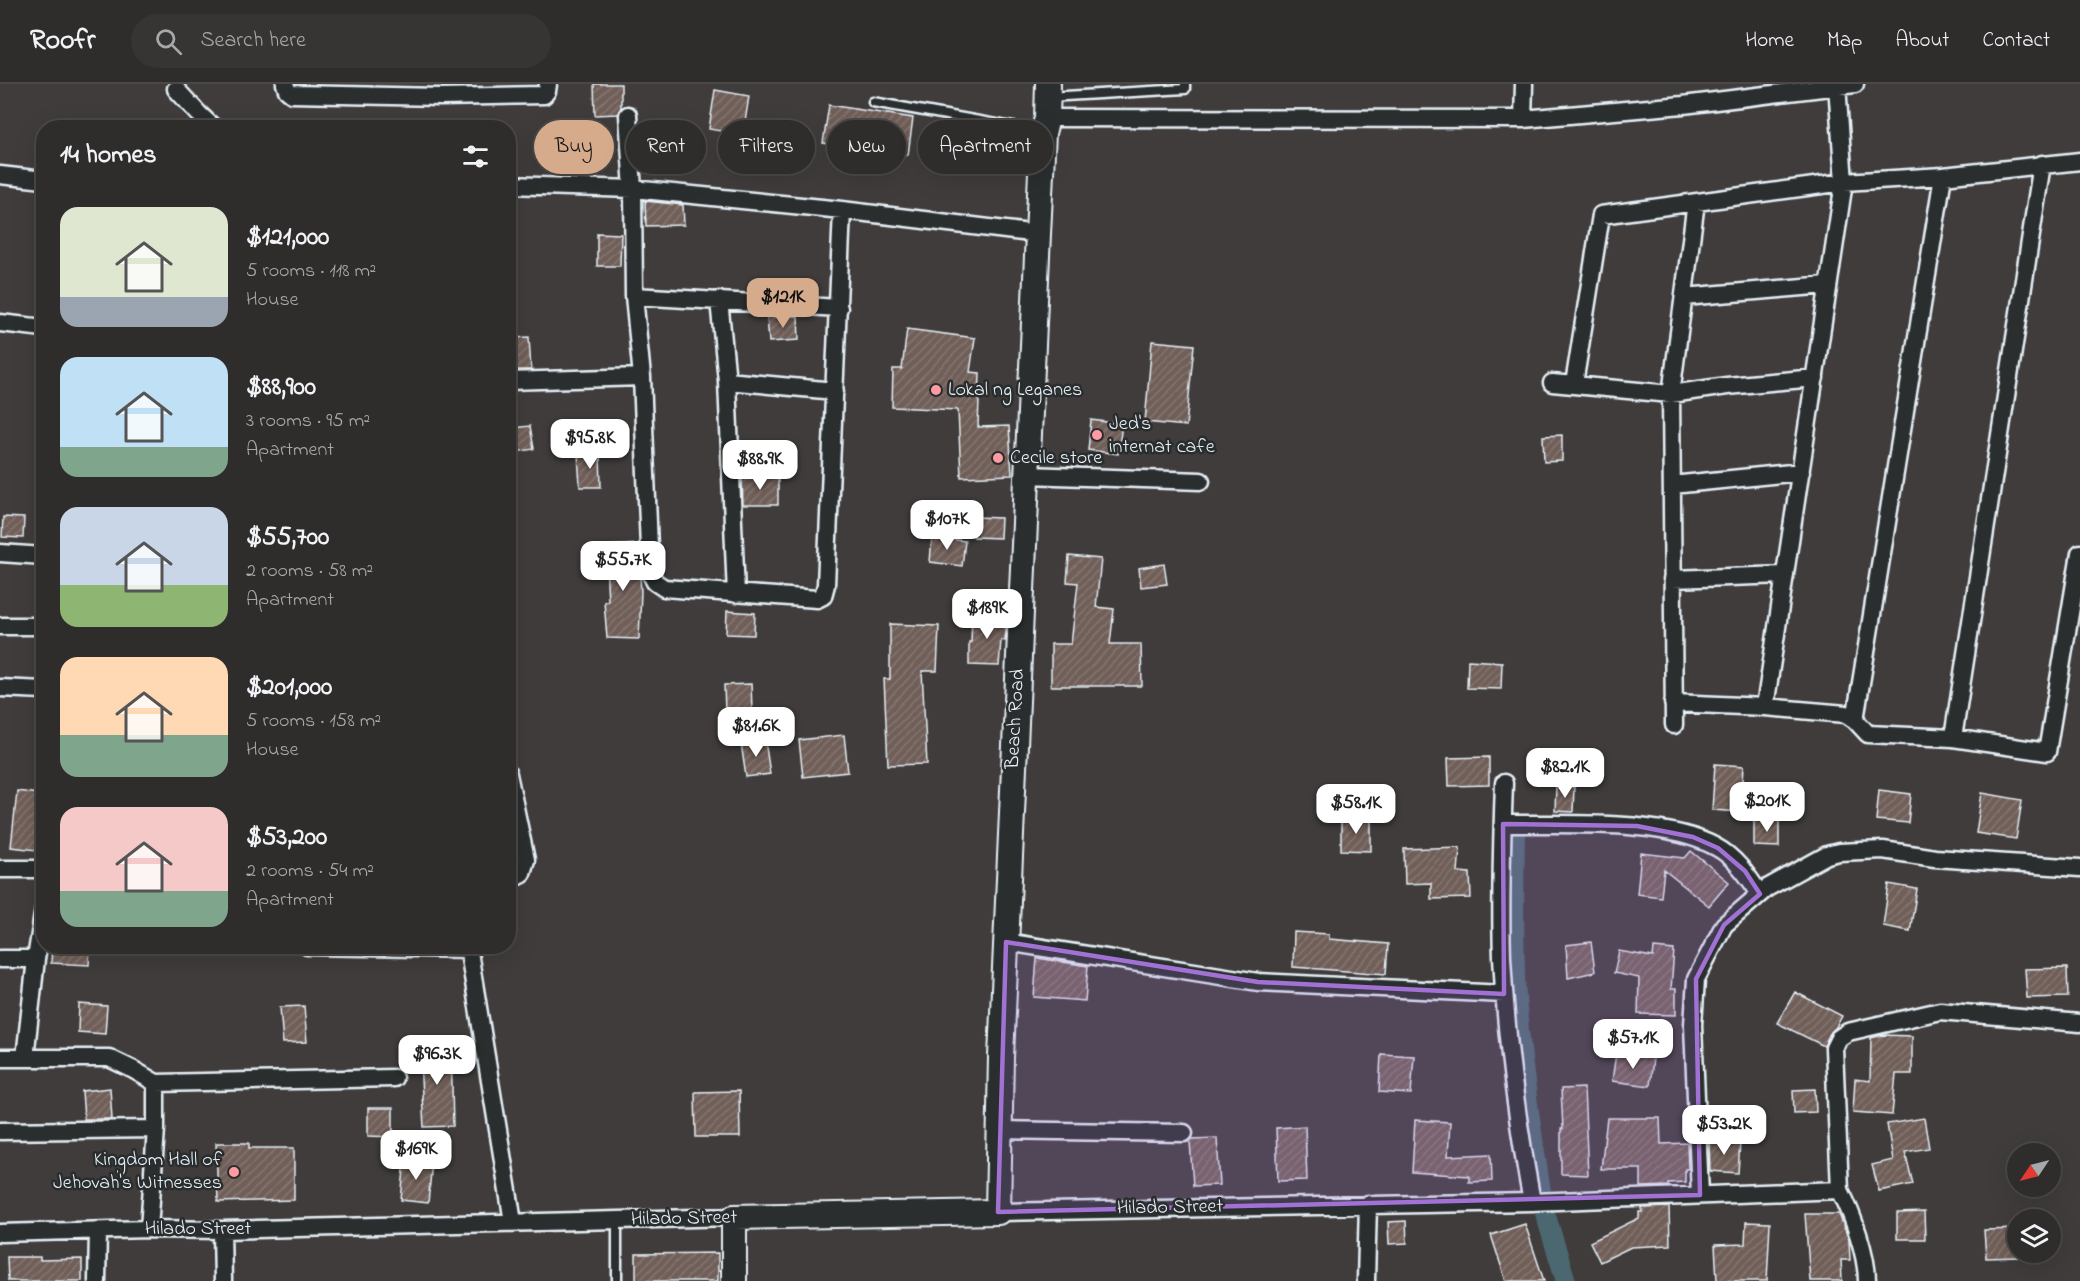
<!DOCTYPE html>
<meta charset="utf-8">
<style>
:root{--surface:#2f2d2c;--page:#373534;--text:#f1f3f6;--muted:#a7a8a9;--line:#4a4948;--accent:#d6ab8b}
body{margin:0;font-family:"Indie Flower",sans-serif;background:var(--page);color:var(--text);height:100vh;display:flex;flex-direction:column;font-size:22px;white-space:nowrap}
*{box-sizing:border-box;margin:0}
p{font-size:20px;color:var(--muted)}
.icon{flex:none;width:33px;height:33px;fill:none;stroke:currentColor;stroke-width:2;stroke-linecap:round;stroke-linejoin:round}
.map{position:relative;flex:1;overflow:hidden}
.details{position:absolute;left:36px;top:36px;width:480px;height:834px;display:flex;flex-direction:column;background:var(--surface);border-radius:24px;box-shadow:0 6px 24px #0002,0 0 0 2px var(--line)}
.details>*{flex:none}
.banner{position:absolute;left:534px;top:36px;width:570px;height:54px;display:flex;gap:12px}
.needle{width:39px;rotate:235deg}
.fabs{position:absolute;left:2007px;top:1059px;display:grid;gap:12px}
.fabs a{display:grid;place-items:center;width:54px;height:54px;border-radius:50%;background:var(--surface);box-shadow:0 6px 24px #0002,0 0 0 2px var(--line);font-size:30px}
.price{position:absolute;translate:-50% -51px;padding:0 14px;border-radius:12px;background:#fff;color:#222;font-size:20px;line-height:39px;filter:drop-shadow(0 2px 3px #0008)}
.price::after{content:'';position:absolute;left:50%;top:36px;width:18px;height:14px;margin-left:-9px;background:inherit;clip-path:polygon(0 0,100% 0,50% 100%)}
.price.current{background:var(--accent);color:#111}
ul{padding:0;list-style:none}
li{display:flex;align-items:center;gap:18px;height:150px;padding:0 24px}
li span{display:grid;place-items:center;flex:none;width:168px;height:120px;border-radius:18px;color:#555}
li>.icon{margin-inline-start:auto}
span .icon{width:72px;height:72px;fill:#fffc;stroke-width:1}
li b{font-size:26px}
h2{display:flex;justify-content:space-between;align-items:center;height:72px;padding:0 24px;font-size:26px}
.pill{padding:0 21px;border-radius:27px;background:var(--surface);box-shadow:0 6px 24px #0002,0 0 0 2px var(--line);font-size:21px;line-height:54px}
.pill.current{background:var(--accent);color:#111}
header{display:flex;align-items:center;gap:36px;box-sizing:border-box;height:84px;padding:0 30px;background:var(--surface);border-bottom:2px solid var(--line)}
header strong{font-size:28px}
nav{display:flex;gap:33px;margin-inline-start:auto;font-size:21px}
.search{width:420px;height:54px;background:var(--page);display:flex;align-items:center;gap:15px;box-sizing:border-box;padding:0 21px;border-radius:33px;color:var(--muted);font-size:22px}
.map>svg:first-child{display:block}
</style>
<header>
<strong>Roofr</strong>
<div class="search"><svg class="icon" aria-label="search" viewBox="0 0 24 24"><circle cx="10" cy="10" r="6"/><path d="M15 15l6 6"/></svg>Search here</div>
<nav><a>Home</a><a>Map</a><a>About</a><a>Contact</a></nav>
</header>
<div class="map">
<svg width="2080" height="1197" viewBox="0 0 2080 1197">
<defs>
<pattern id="building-hatch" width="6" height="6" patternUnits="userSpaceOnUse" patternTransform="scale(1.5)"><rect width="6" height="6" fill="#705e58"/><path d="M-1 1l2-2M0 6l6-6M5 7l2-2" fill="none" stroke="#847671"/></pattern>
</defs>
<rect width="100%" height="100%" fill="#3f3c3b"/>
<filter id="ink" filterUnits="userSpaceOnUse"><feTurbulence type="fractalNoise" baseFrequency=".0167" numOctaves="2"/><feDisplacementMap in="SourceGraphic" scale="12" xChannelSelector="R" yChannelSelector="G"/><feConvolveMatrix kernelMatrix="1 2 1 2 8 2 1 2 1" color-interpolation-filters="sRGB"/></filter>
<g filter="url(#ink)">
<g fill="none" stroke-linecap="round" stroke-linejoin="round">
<path stroke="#4c6770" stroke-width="20" d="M 1515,748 C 1514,803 1513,857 1516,912 C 1521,978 1531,1043 1541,1108
M 1545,1129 L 1566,1197"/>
</g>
<path fill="url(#building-hatch)" stroke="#e8f1f8" stroke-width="1.5" d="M 594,0 L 621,0 L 621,23 L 618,30 L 595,31 Z
M 715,6 L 749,12 L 743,51 L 709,45 Z
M 829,21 L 913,34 L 908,71 L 823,59 Z
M 645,117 L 683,121 L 684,141 L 646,142 Z
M 597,149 L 621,150 L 620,182 L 597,182 Z
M 798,232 L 799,256 L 769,258 L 767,233 Z
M 907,245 L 975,254 L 970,288 L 980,289 L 978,343 L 1009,342 L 1012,391 L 961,393 L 958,326 L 892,323 L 893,285 L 902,285 Z
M 529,253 L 531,286 L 511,286 L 509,254 Z
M 1152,257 L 1194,261 L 1186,342 L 1145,338 Z
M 1091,336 L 1122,340 L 1118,370 L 1088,366 Z
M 530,342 L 534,365 L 516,368 L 513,344 Z
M 1562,351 L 1562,377 L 1544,378 L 1543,352 Z
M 600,369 L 601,403 L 580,403 L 578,370 Z
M 764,392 L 778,394 L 778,421 L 743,421 L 742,394 Z
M 3,433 L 24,434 L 23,454 L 2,453 Z
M 975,433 L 1001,434 L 1000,454 L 974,453 Z
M 932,453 L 965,457 L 962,482 L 930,478 Z
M 638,460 L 641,508 L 639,555 L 607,554 L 604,517 L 608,517 L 605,462 Z
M 1069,472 L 1101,475 L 1096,523 L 1114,525 L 1110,560 L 1141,560 L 1142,602 L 1051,602 L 1051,560 L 1071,560 L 1078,499 L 1067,498 Z
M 1164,480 L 1167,500 L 1141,503 L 1139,484 Z
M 727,527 L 755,529 L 754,551 L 726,550 Z
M 972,532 L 1007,533 L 1005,557 L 1001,556 L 999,582 L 969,581 L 969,558 L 971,558 Z
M 890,540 L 939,542 L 937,587 L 922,587 L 927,680 L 888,681 L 884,595 L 890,595 Z
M 1468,576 L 1502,578 L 1501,605 L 1467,604 Z
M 751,600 L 752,626 L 725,627 L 724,601 Z
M 844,651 L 848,688 L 803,693 L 799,656 Z
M 765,656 L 770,690 L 746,693 L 741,659 Z
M 1489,673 L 1489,701 L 1449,702 L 1448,674 Z
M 1715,680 L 1744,682 L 1741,728 L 1712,726 Z
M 1556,702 L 1574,703 L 1573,728 L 1555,727 Z
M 1879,706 L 1911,710 L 1908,739 L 1876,736 Z
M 17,707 L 44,711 L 37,766 L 11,763 Z
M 1982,709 L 2022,716 L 2016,755 L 1976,749 Z
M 1341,735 L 1371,735 L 1371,767 L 1341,766 Z
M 1754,735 L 1779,735 L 1779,763 L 1754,762 Z
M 1460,763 L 1458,788 L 1470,789 L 1471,814 L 1431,815 L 1431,799 L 1405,800 L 1404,765 Z
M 1691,767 L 1729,798 L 1709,822 L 1664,786 L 1661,813 L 1637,810 L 1641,769 L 1685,774 Z
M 1889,800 L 1917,805 L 1910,847 L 1883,842 Z
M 1294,848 L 1329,850 L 1329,855 L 1388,860 L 1386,890 L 1293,883 Z
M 1591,858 L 1595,888 L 1568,894 L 1566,861 Z
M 52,862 L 90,862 L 89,881 L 51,879 Z
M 1654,864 L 1674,866 L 1671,905 L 1676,905 L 1676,931 L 1638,930 L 1639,894 L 1614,889 L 1619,867 L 1653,873 Z
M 1037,874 L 1088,882 L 1085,917 L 1034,913 Z
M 2067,884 L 2068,913 L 2027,914 L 2025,885 Z
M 1795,908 L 1842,932 L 1836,943 L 1830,949 L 1824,962 L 1777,939 Z
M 79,920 L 107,922 L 105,950 L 78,948 Z
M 304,922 L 307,958 L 283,959 L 280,923 Z
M 1883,951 L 1912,952 L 1912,990 L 1896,990 L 1892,1031 L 1853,1028 L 1855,995 L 1870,997 L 1871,954 Z
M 451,962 L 453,1042 L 424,1043 L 419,963 Z
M 1616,969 L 1653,974 L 1650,1002 L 1612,997 Z
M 1381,970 L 1414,972 L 1411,1010 L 1379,1008 Z
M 110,1004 L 112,1035 L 84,1035 L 82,1007 Z
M 1584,1004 L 1588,1091 L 1561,1090 L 1561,1045 L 1563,1045 L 1561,1005 Z
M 1815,1005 L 1816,1028 L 1794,1029 L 1793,1006 Z
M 739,1007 L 740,1053 L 696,1053 L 695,1008 Z
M 368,1024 L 393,1024 L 393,1053 L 368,1052 Z
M 1607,1034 L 1660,1034 L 1661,1060 L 1687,1059 L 1688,1085 L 1685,1085 L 1685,1098 L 1668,1099 L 1668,1102 L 1641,1103 L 1641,1085 L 1601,1085 Z
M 1924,1034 L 1929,1064 L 1905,1068 L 1913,1100 L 1879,1107 L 1872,1081 L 1893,1076 L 1887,1040 Z
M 1415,1036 L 1450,1038 L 1448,1072 L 1491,1070 L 1492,1097 L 1469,1098 L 1469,1092 L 1412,1088 Z
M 1305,1042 L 1307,1096 L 1278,1097 L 1276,1044 Z
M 1217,1054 L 1220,1101 L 1193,1102 L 1190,1057 L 1192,1055 Z
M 1709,1056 L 1740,1058 L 1738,1089 L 1710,1087 Z
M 216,1059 L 249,1059 L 249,1064 L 294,1064 L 294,1116 L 218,1118 Z
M 405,1075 L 432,1078 L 428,1119 L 401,1116 Z
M 1669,1123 L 1670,1161 L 1631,1163 L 1600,1178 L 1590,1158 L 1639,1134 L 1639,1128 L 1642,1128 L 1642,1124 Z
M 1924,1128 L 1925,1155 L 1897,1155 L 1897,1129 Z
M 1805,1130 L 1839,1130 L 1849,1156 L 1850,1176 L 1841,1176 L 1842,1197 L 1810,1197 Z
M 1406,1137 L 1407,1159 L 1389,1160 L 1388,1138 Z
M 1746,1138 L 1770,1139 L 1767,1197 L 1717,1197 L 1715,1161 L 1745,1160 Z
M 1525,1140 L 1544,1197 L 1506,1197 L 1491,1151 Z
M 2018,1145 L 2018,1173 L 1986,1174 L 1984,1146 Z
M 718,1169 L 718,1197 L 636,1197 L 636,1170 Z
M 7,1173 L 40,1173 L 40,1176 L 82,1175 L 82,1197 L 8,1197 Z"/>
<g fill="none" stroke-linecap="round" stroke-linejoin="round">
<g stroke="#e8f1f8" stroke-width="13">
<path id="service" d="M 1048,13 L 1185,5 L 1185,0
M 873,18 L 1042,48
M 617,1136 L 617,1197"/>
</g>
<g stroke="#e8f1f8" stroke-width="21">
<path id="minor" d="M 285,0 L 287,6 L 292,10 L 441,13 L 544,11 L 547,7 L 548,0
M 176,5 L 199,30 L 214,44
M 628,31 L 633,105 L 634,212 L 642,293 L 650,488 L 655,498 L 664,504 L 817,515 L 823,512 L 826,501 L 842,126
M 1047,34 L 1523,35 L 1683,21 L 1855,0
M 1523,35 L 1524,0
M 0,91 L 44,96
M 508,101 L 633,105 L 842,126 L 1038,150
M 634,212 L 839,224
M 1684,213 L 1827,201
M 719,216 L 727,297 L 736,510
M 0,239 L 44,244
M 508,297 L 642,293
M 727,297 L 835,307
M 1552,299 L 1671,310 L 1727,302 L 1815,294
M 1574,300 L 1601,131 L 1844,98 L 1943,92 L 2080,77
M 1027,391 L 1201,397
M 1672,401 L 1801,388
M 0,469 L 44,472
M 1672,495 L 1785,491
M 0,542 L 44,542
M 0,604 L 44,606
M 1673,619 L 1765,623 L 1846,630 L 1855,636 L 1868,650 L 1953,654 L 2047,668 L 2080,469
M 1765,623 L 1844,98 L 1837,1
M 1855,636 L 1943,92
M 1674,641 L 1671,310 L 1696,118
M 1953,654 L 2042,80
M 508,690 L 526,776 L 522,789 L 508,796
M 1504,699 C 1502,756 1500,815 1502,873 C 1506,955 1517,1037 1532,1118
M 1503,740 C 1563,741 1664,734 1716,763 C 1735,773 1748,792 1760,810
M 0,785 L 44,785
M 1006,858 L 1258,898 L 1504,910
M 307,862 L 469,865
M 468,862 L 513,1138
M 0,875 L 36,875
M 0,974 L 109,974 L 132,985 L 156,999 L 394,994
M 25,974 L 36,875 L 44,824
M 1001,1046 L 1184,1049
M 0,1047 L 156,1045
M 1700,1111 L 1693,941 L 1696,895 L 1724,841 L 1767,804 L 1827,771 L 1839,768 L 1883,766 L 1935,774 L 2080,784
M 998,1128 L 1532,1118 L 1840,1106
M 149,1145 L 156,1045 L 156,999
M 222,1146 L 223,1197
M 0,1149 L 149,1145 L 222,1146 L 734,1133
M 97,1197 L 98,1147
M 1366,1197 L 1368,1120
M 1867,1197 C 1867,1170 1852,1129 1840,1106 L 1834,964 L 1839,954 L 1848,948 L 1940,927 L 2080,939"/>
</g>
<g stroke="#e8f1f8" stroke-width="28">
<path id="secondary" d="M 734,1197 L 734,1133 L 998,1128 L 1001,973 L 1038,150 L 1043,49 L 1047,34 L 1048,0"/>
</g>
<use href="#service" stroke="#2a2d2e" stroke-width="8"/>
<use href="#minor" stroke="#2a2d2e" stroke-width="16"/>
<use href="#secondary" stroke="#2a2d2e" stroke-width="24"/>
</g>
</g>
<path fill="#a171d3" fill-opacity="0.2" stroke="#a171d3" stroke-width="4.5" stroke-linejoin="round" d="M 1503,740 L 1637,742 L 1693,753 L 1718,764 L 1745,787 L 1760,810 L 1724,841 L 1696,895 L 1700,1111 L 998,1128 L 1006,858 L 1258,898 L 1504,910 Z"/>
<g fill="#ff9aa2" stroke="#2a2d2e" stroke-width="2">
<circle cx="936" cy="306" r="6"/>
<circle cx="1097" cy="351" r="6"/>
<circle cx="998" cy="374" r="6"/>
<circle cx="234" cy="1088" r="6"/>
</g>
<g text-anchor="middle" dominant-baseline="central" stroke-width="5" stroke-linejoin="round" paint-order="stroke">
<g font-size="20" fill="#e8f1f8" stroke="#2a2d2e" text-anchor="start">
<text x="948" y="306">Lokal ng Leganes</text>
<text x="1109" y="340">Jed's<tspan x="1109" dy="23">internat cafe</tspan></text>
<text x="1010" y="374">Cecile store</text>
<text x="222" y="1076" text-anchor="end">Kingdom Hall of<tspan x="222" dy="23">Jehovah's Witnesses</tspan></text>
</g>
<g font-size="20" fill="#e8f1f8" stroke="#2a2d2e">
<text transform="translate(1016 635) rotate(-87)">Beach Road</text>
<text transform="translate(1170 1124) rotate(-1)">Hilado Street</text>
<text transform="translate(684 1135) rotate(-1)">Hilado Street</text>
<text x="198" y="1145">Hilado Street</text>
</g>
</g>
</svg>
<div class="fabs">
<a><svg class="needle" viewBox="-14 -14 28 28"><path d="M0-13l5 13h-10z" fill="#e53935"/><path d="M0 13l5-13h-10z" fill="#a7a8a9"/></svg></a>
<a><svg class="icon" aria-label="layers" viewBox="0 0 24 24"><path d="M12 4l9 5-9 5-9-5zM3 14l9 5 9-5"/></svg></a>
</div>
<b class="price current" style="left:783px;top:245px">$121K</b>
<b class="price" style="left:590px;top:386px">$95.8K</b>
<b class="price" style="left:760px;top:407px">$88.9K</b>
<b class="price" style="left:947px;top:467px">$107K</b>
<b class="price" style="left:623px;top:508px">$55.7K</b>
<b class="price" style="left:987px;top:556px">$189K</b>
<b class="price" style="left:756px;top:674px">$81.6K</b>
<b class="price" style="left:1565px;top:715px">$82.1K</b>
<b class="price" style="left:1767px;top:749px">$201K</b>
<b class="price" style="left:1356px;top:751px">$58.1K</b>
<b class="price" style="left:1633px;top:986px">$57.1K</b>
<b class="price" style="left:437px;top:1002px">$96.3K</b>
<b class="price" style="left:1724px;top:1072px">$53.2K</b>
<b class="price" style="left:416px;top:1097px">$169K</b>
<div class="banner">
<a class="pill current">Buy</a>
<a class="pill">Rent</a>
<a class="pill">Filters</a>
<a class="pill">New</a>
<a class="pill">Apartment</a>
</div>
<section class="details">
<h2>14 homes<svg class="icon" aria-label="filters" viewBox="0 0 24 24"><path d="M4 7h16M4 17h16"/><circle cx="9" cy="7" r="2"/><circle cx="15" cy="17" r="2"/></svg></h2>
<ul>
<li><span style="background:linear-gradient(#dfe7d0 75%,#9aa5b1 0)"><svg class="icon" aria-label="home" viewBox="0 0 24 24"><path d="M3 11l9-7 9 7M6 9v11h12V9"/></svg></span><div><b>$121,000</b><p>5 rooms · 118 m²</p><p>House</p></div></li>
<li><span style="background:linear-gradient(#bfe0f5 75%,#7fa58c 0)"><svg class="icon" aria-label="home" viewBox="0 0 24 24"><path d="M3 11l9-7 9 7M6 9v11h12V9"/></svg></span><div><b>$88,900</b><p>3 rooms · 95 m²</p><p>Apartment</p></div></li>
<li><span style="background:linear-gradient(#c9d6e8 65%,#8fb573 0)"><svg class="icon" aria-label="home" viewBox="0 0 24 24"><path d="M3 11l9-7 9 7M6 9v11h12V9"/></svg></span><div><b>$55,700</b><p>2 rooms · 58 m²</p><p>Apartment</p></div></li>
<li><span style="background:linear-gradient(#ffd9b3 65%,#7fa58c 0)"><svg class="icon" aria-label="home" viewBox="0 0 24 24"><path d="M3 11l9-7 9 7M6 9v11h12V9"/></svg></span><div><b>$201,000</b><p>5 rooms · 158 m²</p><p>House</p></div></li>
<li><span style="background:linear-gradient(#f6c9c9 70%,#7fa58c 0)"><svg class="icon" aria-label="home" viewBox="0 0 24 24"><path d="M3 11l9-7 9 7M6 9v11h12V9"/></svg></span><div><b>$53,200</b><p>2 rooms · 54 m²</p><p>Apartment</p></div></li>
</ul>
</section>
</div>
